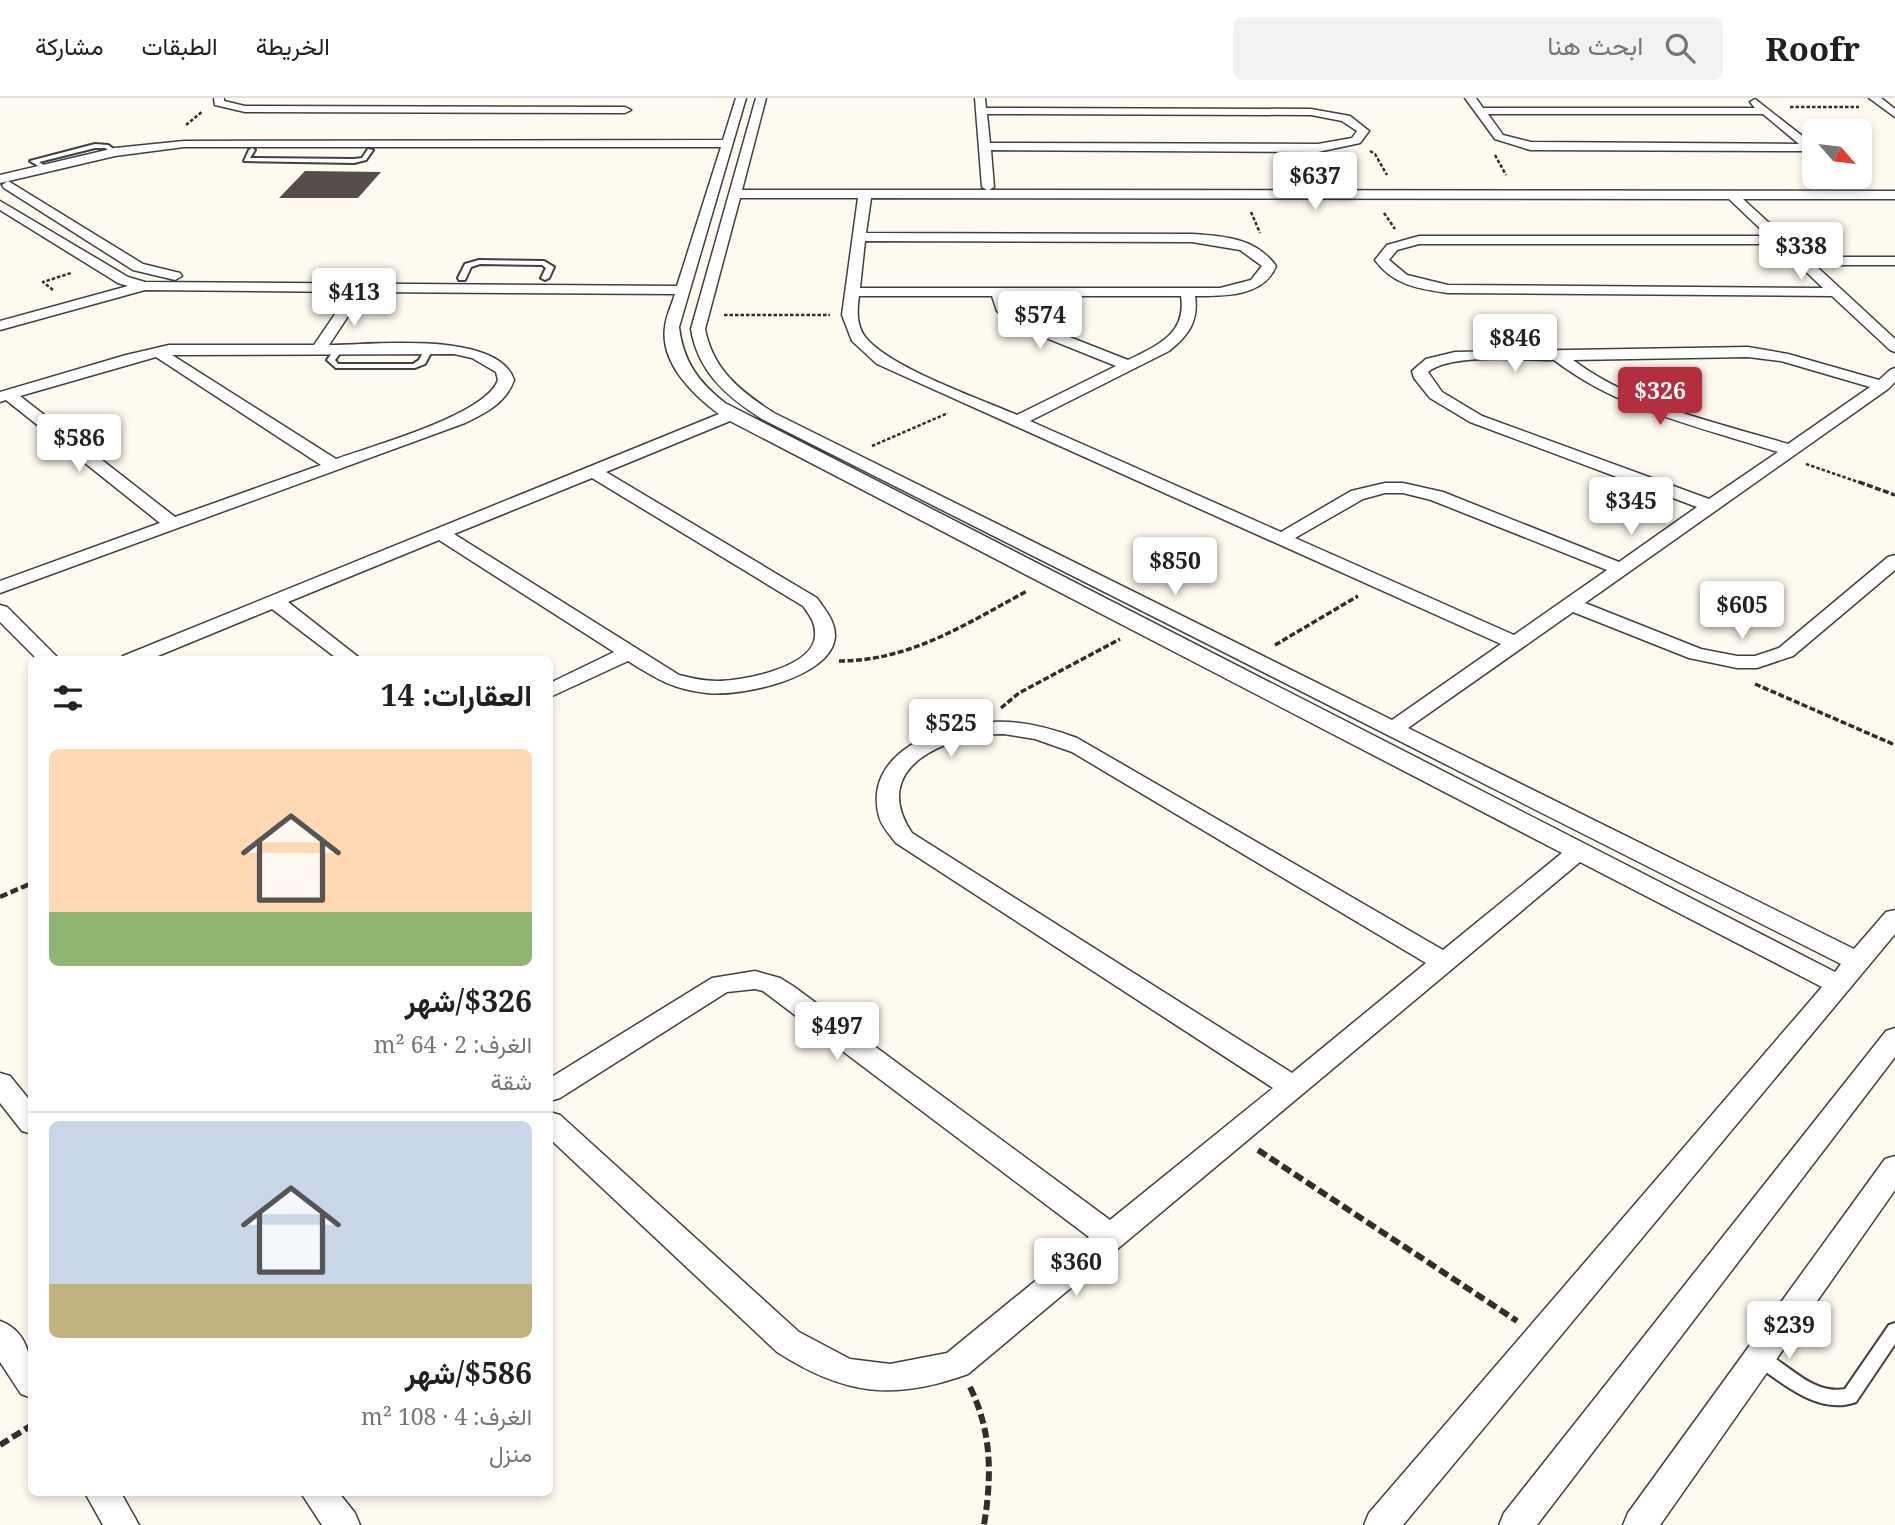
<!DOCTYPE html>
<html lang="ar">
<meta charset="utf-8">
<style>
:root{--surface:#fff;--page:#f2f2f2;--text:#202124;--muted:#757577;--line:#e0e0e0;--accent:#b32f3d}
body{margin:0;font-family:"Noto Serif",Vazirmatn,serif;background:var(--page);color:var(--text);direction:rtl;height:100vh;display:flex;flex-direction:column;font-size:26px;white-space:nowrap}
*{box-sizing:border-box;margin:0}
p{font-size:23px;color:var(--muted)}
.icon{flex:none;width:38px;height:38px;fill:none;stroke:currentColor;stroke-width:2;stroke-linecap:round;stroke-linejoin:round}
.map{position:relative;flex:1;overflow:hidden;direction:ltr}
.side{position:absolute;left:28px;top:558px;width:525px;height:840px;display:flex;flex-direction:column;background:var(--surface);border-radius:10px;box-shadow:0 4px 10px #0003;direction:rtl}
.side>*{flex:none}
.needle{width:46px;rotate:118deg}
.buttons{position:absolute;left:1802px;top:21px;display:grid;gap:14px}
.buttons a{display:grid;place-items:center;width:70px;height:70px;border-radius:10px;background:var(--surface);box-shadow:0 4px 10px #0003;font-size:35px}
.price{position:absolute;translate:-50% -60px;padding:0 16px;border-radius:7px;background:#fff;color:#222;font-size:23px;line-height:46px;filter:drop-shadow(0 2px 4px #0008)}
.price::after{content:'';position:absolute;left:50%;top:42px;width:21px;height:16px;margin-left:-10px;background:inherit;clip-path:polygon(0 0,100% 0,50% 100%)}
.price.selected{background:var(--accent);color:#fff}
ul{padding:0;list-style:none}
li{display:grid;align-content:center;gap:14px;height:371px;padding:0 21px}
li+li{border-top:2px solid var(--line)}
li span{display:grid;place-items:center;height:217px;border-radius:10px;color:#555}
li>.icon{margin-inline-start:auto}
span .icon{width:126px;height:126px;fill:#fffc;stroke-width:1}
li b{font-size:30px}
h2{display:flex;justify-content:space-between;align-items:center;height:84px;padding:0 21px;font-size:30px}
header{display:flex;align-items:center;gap:42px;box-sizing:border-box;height:98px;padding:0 35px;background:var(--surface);border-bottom:2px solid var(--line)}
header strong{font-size:33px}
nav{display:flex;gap:38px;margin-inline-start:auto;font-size:24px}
.search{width:490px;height:63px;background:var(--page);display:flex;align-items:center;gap:18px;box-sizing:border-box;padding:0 24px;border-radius:10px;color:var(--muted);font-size:26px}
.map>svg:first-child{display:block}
</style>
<header>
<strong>Roofr</strong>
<div class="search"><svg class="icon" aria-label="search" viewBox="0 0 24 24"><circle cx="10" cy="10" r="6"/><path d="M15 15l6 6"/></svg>ابحث هنا</div>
<nav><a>الخريطة</a><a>الطبقات</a><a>مشاركة</a></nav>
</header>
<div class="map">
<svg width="1895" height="1427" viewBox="0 0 1895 1427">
<rect width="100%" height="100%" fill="#fefaef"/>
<path fill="#554e4a" d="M 305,73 L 381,74 L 358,100 L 279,100 Z"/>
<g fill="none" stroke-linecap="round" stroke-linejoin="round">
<g stroke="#404040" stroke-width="4">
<path id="lane" d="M 95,46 L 108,47 L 118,54 L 115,56 L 105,50 L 95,50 L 39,64 L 47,69 L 48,70 L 45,72 L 30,63 Z
M 252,50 L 255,52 L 250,60 L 354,61 L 362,60 L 368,51 L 373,52 L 366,62 L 354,65 L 244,63 L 249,52 Z
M 479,162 L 544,163 L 554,169 L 549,180 L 545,182 L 541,180 L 546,170 L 542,167 L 480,166 L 471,169 L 465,182 L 459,182 L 458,180 L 465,166 Z
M 427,247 L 434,249 L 425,266 L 415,270 L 336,270 L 327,262 L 337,248 L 340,248 L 344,250 L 335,262 L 338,266 L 413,266 L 419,262 Z
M 1895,1225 L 1895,1246 L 1856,1304 C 1818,1318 1783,1285 1753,1265 L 1750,1260 L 1753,1255 L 1759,1252 C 1788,1263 1810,1297 1845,1291 L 1889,1227 Z"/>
</g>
<g stroke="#404040" stroke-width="3">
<path id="street" d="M 214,0 L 224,0 L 224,3 L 245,8 L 625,9 L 631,12 L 625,15 L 245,14 L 215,7 Z
M 736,0 L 746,0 L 679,229 C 683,263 698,284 725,305 L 1835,874 L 1841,866 L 762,321 C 727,299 698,274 691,231 L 756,0 L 766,0 L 742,92 L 987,92 L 982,89 L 975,0 L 985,0 L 986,10 L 1311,11 L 1350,18 L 1369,33 L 1360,45 L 1318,54 L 991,52 L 994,89 L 989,92 L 1895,93 L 1895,101 L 1743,101 L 1806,159 L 1895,159 L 1895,167 L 1815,167 L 1895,241 L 1895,254 L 1890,252 L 1832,198 L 1448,195 C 1419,191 1393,187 1375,162 L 1387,147 L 1419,138 L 1768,138 L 1729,101 L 871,100 L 866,135 L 1192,136 C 1224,138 1256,140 1276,168 C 1264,199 1223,198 1195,198 C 1199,223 1188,238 1169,253 L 1030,323 L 1281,434 L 1351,393 L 1385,385 L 1403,385 L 1443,394 L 1619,464 L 1697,409 L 1470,324 L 1430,300 L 1414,280 L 1412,273 L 1426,261 L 1455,254 L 1748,249 L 1788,256 L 1879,282 L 1890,272 L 1895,270 L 1895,284 L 1888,291 L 1585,505 L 1701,551 L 1737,558 L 1755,558 L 1779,550 L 1888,459 L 1895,457 L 1895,472 L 1793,558 L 1757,570 L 1737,570 L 1689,560 L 1573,514 L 1408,630 L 1854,851 L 1886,814 L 1895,812 L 1895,836 L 1403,1427 L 1364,1427 L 1369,1415 L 1822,889 L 1580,764 L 968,1276 C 893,1303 844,1297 777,1254 L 550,1041 L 550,1014 L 560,1017 L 799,1234 L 850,1261 L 890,1266 L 947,1255 L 1089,1139 L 763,893 L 755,891 L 727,894 L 560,1000 L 550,1003 L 550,980 L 712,880 L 755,873 L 780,880 L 793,888 L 1110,1122 L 1273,990 L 896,745 C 890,737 881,728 879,718 C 862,654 943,625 992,624 C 1021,622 1050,630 1077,640 L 1443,852 L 1562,755 L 730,323 L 606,374 L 817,500 C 825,512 835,522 835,538 C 833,580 739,599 707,595 C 672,591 657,581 628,563 L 550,599 L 550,585 L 614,554 L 439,442 L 288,504 L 362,562 L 339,562 L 272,511 L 148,562 L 120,562 L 123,558 L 719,316 C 693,297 660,265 665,229 C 666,218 672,206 675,196 L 364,194 L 329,247 C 372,247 498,232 514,282 C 506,305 486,315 465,325 L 0,495 L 0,483 L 160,425 L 6,302 L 0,304 L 0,294 L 126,257 L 169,247 L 314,247 L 350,194 L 145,192 L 0,232 L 0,223 L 128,188 L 118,185 L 0,112 L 0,103 L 128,179 L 145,184 L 677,188 L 721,49 L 184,49 L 115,58 L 0,85 L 0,77 L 115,50 L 184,43 L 723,42 ZM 987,16 L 1311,17 L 1342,23 L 1357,33 L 1352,40 L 1318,46 L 990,45 ZM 740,100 L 858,100 L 842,217 L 852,243 L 877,266 L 1501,546 L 1392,622 L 774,315 C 740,293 713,272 705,231 ZM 865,143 L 1192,144 L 1240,152 L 1262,168 L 1251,182 L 1220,190 L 860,190 ZM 1419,146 L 1777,146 L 1823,190 L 1448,187 L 1407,177 L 1389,162 L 1397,152 ZM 859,198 L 992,198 L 997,213 L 1016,228 L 1116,268 L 1017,317 C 978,300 891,270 866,240 C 856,228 857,212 859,198 ZM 1006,198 L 1181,198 C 1187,236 1157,248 1128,262 L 1026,222 L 1009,208 ZM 454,256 L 472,260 L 496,274 L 498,282 C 486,317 372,348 336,361 L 172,257 ZM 156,259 L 321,367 L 175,419 L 20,298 ZM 1748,259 L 1781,263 L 1870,289 L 1788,346 C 1716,324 1634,308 1573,262 ZM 1554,262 C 1619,312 1700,329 1778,354 L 1709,401 L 1482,318 L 1442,294 L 1428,274 C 1451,255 1522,262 1554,262 ZM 592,380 L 803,508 C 810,518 816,525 815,538 C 813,570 742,583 717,583 C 704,583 691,580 679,577 L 454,436 ZM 1385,395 L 1403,395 L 1431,402 L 1607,472 L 1514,537 L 1295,440 L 1363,401 ZM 1004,636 L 1035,641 L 1072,654 L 1426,865 L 1292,975 L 912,735 C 867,668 949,636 1004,636 Z
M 1465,0 L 1476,0 L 1483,10 L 1755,10 L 1750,4 L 1755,1 L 1815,48 L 1815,57 L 1807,53 L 1530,52 L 1495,41 ZM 1488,16 L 1763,16 L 1799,46 L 1531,44 L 1503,37 Z
M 1869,0 L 1881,0 L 1895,11 L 1895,19 Z
M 8,83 L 143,166 L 180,175 L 182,178 L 175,182 L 133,172 L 4,90 L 2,87 Z
M 0,507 L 7,509 L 60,562 L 38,562 L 0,524 Z
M 1895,930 L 1895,959 L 1537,1427 L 1499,1427 L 1504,1415 L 1886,933 Z
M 0,975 L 10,978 L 32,1005 L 32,1036 L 22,1033 L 0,1005 Z
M 1895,1058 L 1895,1092 L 1660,1427 L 1623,1427 L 1628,1415 L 1885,1061 Z
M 0,1223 C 33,1235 32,1271 32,1300 L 21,1296 L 0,1264 Z
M 85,1395 L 121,1395 L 139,1427 L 103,1427 Z
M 301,1395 L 339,1395 L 355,1415 L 360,1427 L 322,1427 Z"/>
</g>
<path stroke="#2f2f2f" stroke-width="2.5" stroke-dasharray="3.5 2" stroke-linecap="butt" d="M 1790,9 L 1859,9
M 186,27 L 203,13
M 1370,53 L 1375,56 L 1387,77
M 1495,57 L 1506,77
M 1251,114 L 1260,135
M 1384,115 L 1395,131
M 53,192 L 43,184 L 71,175
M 724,217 L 830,217
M 872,348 L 948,315
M 1806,366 L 1864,386"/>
<path stroke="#2f2f2f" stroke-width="3.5" stroke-dasharray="6 2.5" stroke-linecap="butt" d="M 1859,384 L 1895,397
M 1275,547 L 1358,498
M 839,563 C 910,563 966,526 1027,493
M 1755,586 L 1895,647
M 1001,610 L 1019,595 L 1120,541"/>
<path stroke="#2f2f2f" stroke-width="4.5" stroke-dasharray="8 3.5" stroke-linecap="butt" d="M 0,799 L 32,785"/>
<path stroke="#2f2f2f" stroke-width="6" stroke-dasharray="10 4.5" stroke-linecap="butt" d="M 1258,1052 L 1517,1223
M 970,1289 C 992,1334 992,1378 984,1427
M 0,1347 L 32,1327"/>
<use href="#lane" fill="#fff" fill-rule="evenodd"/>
<use href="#street" fill="#fff" fill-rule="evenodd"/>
</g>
</svg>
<div class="buttons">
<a><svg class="needle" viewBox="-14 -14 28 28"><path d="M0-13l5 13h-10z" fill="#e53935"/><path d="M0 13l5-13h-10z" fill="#757577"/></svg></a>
</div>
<b class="price" style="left:1315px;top:114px">$637</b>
<b class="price" style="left:1801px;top:184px">$338</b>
<b class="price" style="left:354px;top:230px">$413</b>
<b class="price" style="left:1040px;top:253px">$574</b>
<b class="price" style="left:1515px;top:276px">$846</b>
<b class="price selected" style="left:1660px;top:329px">$326</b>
<b class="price" style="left:79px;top:376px">$586</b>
<b class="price" style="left:1631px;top:439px">$345</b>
<b class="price" style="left:1175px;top:499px">$850</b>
<b class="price" style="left:1742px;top:543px">$605</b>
<b class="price" style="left:951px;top:661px">$525</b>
<b class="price" style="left:837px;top:964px">$497</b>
<b class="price" style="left:1076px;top:1200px">$360</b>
<b class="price" style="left:1789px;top:1263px">$239</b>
<section class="side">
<h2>العقارات: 14<svg class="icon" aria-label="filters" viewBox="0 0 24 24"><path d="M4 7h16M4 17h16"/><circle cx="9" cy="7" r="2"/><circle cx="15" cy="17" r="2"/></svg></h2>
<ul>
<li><span style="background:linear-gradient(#ffd9b3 75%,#8fb573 0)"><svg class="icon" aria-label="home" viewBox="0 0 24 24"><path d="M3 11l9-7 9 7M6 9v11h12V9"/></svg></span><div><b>$326/شهر</b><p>الغرف: 2 · 64 m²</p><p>شقة</p></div></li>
<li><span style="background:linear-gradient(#c9d6e8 75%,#c2b280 0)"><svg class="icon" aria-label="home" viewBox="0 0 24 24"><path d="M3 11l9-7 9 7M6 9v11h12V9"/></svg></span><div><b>$586/شهر</b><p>الغرف: 4 · 108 m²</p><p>منزل</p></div></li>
</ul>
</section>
</div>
